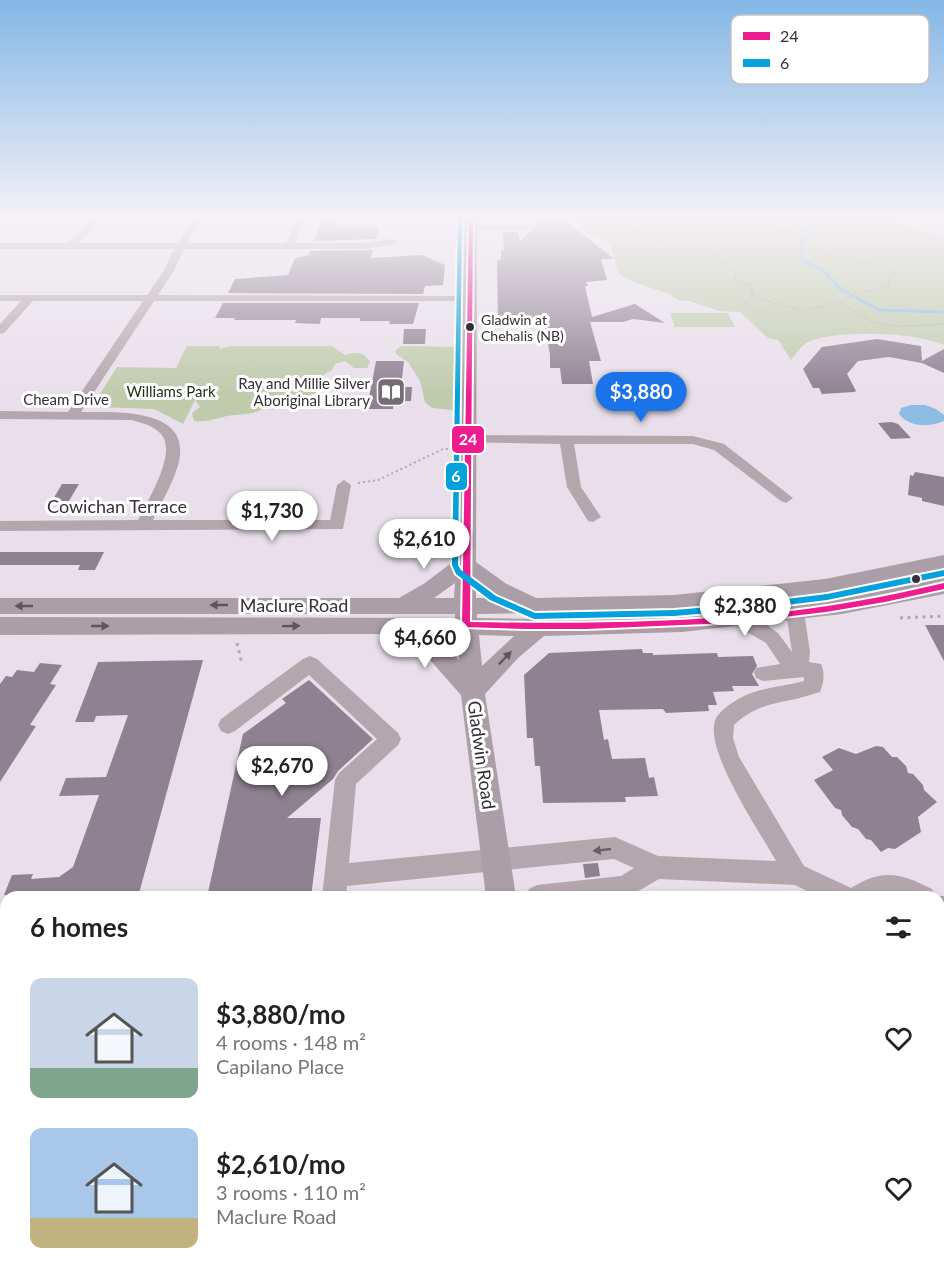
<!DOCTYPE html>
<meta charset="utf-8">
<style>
:root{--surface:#fff;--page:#f6f6f6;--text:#222;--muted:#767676;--accent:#1a73e8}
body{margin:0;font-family:Lato,sans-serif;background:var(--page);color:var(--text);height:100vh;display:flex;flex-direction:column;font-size:22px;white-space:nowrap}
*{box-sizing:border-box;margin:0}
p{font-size:20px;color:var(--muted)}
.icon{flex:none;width:33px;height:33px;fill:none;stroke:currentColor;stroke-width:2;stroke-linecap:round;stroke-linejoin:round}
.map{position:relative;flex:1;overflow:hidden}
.sheet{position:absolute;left:0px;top:891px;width:945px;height:386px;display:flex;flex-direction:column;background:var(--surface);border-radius:18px 18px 0 0;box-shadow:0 3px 9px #0003}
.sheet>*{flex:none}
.price{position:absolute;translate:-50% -51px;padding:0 14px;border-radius:21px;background:#fff;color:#222;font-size:20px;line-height:39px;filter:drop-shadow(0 2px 3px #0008)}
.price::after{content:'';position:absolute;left:50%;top:36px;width:18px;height:14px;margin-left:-9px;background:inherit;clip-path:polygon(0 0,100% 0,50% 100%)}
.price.active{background:var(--accent);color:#fff}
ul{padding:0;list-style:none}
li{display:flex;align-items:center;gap:18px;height:150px;padding:0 30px}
li span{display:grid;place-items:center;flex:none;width:168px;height:120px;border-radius:12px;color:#555}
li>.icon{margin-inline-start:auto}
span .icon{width:72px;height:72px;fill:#fffc;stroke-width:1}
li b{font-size:26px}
h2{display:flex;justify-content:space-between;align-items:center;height:72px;padding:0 30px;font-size:26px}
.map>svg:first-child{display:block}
</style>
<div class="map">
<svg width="944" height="1276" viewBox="0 0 944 1276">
<rect width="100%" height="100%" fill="#e8dfea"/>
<path fill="#c0cbac" d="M 570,217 L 890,217 L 898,222 L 944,238 L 944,345 C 913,332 842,330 810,341 C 803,343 796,354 791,360 L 778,340 L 768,338 L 740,312 L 719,311 L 689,301 L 680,301 L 669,294 L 631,281 L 619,274 L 610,244 L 587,233 Z
M 670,313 L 728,313 L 735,327 L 675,327 Z
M 187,346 L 220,346 L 219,349 L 231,346 L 332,346 L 345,355 C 357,352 363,351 370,362 L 367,368 L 354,368 L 345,361 L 335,364 L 332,370 L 323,375 L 325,387 L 318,392 L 303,398 C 281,386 275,406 256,412 C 247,415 236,414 227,416 C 215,419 207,422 194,421 L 192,413 L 200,407 L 195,400 L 183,424 L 154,409 L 97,407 L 94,403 L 117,367 L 176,368 Z
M 402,346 L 465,347 L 462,411 L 432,408 L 425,402 L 420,381 L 408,362 L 396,354 L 396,350 Z"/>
<path fill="#8cbbe4" d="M 911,405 L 925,405 L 936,409 L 944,415 L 944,421 C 929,427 910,428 899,414 L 901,408 Z"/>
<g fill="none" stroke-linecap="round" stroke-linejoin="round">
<path stroke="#8cbbe4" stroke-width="3" d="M 792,217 L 790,220 L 804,229 L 806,239
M 801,241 L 802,260 L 824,271 L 839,288 L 879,310 L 944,312"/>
</g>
<path fill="#8e8190" d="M 541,217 L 561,217 L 614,259 L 601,259 L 607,280 L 586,282 L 588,286 L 585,286 L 592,317 L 635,304 L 665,323 L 633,319 L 623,322 L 590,322 L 601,361 L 589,361 L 593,384 L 562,384 L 560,368 L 550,368 L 550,355 L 544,320 L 498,321 L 497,261 L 501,259 L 501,251 L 504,251 L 503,232 L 517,232 L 520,241 L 533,229 Z
M 321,222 L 336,222 L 334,227 L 379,228 L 376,239 L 314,241 Z
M 373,250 L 371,258 L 422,255 L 445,265 L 443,285 L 425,286 L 423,294 L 228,293 L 235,279 L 288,275 L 295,258 L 309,255 L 310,251 Z
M 223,303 L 419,303 L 413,324 L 389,324 L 390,321 L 360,321 L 360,318 L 321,318 L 320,324 L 295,323 L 296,320 L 234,320 L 235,318 L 215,318 Z
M 404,329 L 426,329 L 425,344 L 403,344 Z
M 877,339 L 921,346 L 922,361 L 944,349 L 944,373 L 922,363 L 889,357 L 858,361 L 847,374 L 856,391 L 854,392 L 822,394 L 819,388 L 813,388 L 803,369 L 822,347 Z
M 376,361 L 404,361 L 401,387 L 412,387 L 411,401 L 394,401 L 393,409 L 367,409 Z
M 892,422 L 898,424 L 911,438 L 891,439 L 878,423 Z
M 915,472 L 944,477 L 944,506 L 922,501 L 922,498 L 908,495 L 910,475 L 913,476 Z
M 62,484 L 79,484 L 69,501 L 52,501 Z
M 0,552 L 104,552 L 95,570 L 78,570 L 80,565 L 0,565 Z
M 925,625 L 944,625 L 944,661 Z
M 642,649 L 643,653 L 653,653 L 653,655 L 717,653 L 718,657 L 753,656 L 757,666 L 752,674 L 759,686 L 732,686 L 734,691 L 713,692 L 717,705 L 708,705 L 709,711 L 666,713 L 663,709 L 599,710 L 604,740 L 608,739 L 612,759 L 645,758 L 649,778 L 654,777 L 658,796 L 625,797 L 626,802 L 543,803 L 540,766 L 535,766 L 533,738 L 527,738 L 524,675 L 549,653 Z
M 203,660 L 138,897 L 4,895 L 12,875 L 33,874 L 31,879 L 59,877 L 73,867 L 99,795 L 59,796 L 66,778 L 106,777 L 128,715 L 96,716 L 94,722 L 75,722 L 98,662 Z
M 40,663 L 62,665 L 50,684 L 56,685 L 30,725 L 36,726 L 0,782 L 0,684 L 6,676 L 12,677 L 17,670 L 34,672 Z
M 309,680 L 373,739 L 338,771 L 333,779 L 287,818 L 321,818 L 311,897 L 207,897 L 243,734 L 286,703 L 282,699 Z
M 876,746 L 883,747 L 892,757 L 897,757 L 906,766 L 908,773 L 913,774 L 923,785 L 924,790 L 937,802 L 918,817 L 921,832 L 895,849 L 888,848 L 881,852 L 871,840 L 866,839 L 858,829 L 852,827 L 842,815 L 841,810 L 835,808 L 814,780 L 833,770 L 822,757 L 839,748 L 856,754 Z
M 598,863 L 600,876 L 585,878 L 583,864 Z"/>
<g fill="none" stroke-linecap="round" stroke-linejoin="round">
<path stroke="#b1a8ae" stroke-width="1.5" stroke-dasharray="1.5 2" stroke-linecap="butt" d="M 617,217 L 628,230 L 648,234 L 666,244 L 720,255 L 717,260 L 738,274 L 734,279 L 751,285 L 752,294 L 757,298 L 802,311 L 840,302
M 743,217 L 755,218
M 756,217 L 832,256 L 891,269 L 896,274 L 889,279 L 888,287 L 853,294 L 840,302 C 880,333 897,326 944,324
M 752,294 L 745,304 L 759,316"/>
<path stroke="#b1a8ae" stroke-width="2" stroke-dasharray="2 3" stroke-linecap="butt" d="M 358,483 L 378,480 L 443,449 L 449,449"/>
<path stroke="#b1a8ae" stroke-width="3" stroke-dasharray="3 4.5" stroke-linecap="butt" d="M 900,618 L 944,616
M 237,643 L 242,664"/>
<path stroke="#b1a8ae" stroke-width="4.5" stroke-dasharray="4.5 7" stroke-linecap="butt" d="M 0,982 L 6,972"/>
<path fill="#b3a7ad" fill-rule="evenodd" d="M 93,217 L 102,217 L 79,243 L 178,243 L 196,217 L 204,217 L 187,243 L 286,243 L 298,217 L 306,217 L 295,243 L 363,243 L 392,239 L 397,242 L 392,245 L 363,249 L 184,249 L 173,272 L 158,295 L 473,296 L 474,298 L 469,301 L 154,301 L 81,412 C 114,412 191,407 179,461 C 174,482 162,501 153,520 L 330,520 L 337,485 L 344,480 L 351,485 L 343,529 L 0,531 L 0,521 L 138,520 C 147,501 178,453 161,434 C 153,425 142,423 131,420 L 0,419 L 0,411 L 68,412 L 143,301 L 33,301 L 4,333 L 0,334 L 0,324 L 21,301 L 0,301 L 0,295 L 147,295 L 163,272 L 174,249 L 0,249 L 0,243 L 68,243 Z
M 471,224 L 527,224 L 532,227 L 527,230 L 468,229 L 466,227 Z
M 467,435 L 693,436 L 724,444 L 793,498 L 786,503 L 781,501 L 714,450 L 693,444 L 574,444 L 581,487 L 601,517 L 593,522 L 588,521 L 567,487 L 560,444 L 462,442 L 460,439 Z
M 795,605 L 801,607 L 804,612 L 810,652 L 809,662 L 821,664 C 825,672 824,683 820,692 L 813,694 C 781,705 761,700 734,725 L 733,738 L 739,757 L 804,866 L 851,888 C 882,868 901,873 932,889 L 935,896 L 944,896 L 944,923 L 939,921 L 939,897 L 818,897 L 795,885 L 659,879 L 628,897 L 525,897 L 529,889 L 537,885 L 621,876 L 634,868 L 614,859 L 347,886 L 346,897 L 322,897 L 335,780 L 339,773 L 377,739 L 309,675 L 235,731 L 228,734 L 221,731 L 218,725 L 221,719 L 303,659 L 310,656 L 317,659 L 398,733 L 401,739 L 398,745 L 356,784 L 349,863 L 615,837 L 658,856 L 776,861 C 760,832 705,752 715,721 C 718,711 733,702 742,697 C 761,687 783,687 804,681 L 804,677 L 763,681 L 756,678 L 754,673 L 756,668 L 780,664 L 766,643 L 731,623 L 728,618 L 731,613 L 737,611 L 764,623 L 778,633 L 792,652 L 786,612 L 789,607 Z
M 944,992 L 944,1018 L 939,1019 L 939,993 Z
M 253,1270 L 285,1270 L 284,1276 L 252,1276 Z"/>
<path fill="#ac9ea6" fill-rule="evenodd" d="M 465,217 L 477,217 L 476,562 L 505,583 L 536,598 L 674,595 L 825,579 L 944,555 L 944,569 L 825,595 L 674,611 L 477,614 L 477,618 C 598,621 721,615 841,598 C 875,593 910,585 944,578 L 944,594 L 842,614 L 682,632 L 544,636 L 518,658 L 485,694 L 516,897 L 486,897 L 461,695 L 423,652 L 394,634 L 0,635 L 0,617 L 455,618 L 455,614 L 0,614 L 0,598 L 399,598 L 425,583 L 455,560 ZM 455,583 L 454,598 L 434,598 ZM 476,583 L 497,598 L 476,598 ZM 431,634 L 457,635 L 459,660 L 439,640 ZM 479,635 L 514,636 L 482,666 Z
M 533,1270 L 573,1270 L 574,1276 L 534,1276 Z"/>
<g stroke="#fff" stroke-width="4">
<path id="bus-1" d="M 469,217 L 473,217 L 470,622 C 568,624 667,623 765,614 C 825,608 885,597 944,583 L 944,589 L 885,602 L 826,612 L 767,619 L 707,624 L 586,629 L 526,629 L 463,627 L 462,625 Z"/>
</g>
<g stroke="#fff" stroke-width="4">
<path id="bus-2" d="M 458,217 L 462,217 L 458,565 L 461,570 L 496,596 L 535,613 L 674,610 L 745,604 L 827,594 L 944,570 L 944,576 L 827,600 L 745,610 L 674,616 L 534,619 L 490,600 L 456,574 L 452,565 Z"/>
</g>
<use href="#bus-1" fill="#ed1d8f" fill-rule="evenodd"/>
<use href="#bus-2" fill="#05a1dc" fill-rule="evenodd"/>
</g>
<defs><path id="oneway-solid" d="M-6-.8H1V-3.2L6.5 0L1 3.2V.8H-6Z" transform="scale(1.5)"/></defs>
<g fill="#5f565d">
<use href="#oneway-solid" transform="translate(219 605) rotate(180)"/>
<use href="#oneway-solid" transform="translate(24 606) rotate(180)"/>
<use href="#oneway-solid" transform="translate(100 626)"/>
<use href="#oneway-solid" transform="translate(291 626) rotate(-1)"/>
<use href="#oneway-solid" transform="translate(505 658) rotate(-46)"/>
</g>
<use fill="#685f66" href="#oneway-solid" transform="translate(602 850) rotate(174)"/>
<linearGradient id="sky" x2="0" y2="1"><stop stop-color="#83b7e6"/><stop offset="0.55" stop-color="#f5f1f6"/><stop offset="1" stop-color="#f5f1f6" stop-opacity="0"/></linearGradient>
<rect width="944" height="396" fill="url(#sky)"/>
<defs>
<g id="library-square" transform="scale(1.5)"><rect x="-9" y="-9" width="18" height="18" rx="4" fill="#746d75" stroke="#fff"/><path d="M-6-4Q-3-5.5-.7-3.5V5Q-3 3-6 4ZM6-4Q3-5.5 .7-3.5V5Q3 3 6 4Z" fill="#fff"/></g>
</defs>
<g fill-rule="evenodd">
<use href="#library-square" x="391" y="392"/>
</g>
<g fill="#362f36" stroke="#fff" stroke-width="2">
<circle cx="470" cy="327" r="5"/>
<circle cx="916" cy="579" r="5"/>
</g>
<g text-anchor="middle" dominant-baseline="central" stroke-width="6" stroke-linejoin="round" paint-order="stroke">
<g font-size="14" fill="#362f36" stroke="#fff" text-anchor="start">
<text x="481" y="319">Gladwin at<tspan x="481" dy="16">Chehalis (NB)</tspan></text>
</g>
<g font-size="15" fill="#362f36" stroke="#fff" text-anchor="end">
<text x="370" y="383">Ray and Millie Silver<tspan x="370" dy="17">Aboriginal Library</tspan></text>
</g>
<g font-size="15" fill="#253212" stroke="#fff">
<text x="171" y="391">Williams Park</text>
</g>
<g font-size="15" fill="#362f36" stroke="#fff">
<text x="66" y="399">Cheam Drive</text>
</g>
<g font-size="18" fill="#362f36" stroke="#fff">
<text x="117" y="506">Cowichan Terrace</text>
<text x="294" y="605">Maclure Road</text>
<text transform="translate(482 755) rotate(82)">Gladwin Road</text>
</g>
</g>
<rect x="731" y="15" width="198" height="69" rx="9" fill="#fff" stroke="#c3c1c3" stroke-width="1.5"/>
<rect x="743" y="32" width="27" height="8" fill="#ed1d8f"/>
<rect x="743" y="59" width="27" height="8" fill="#05a1dc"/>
<g font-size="16" fill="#362f36">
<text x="780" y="42">24</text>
<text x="780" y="69">6</text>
</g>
<g stroke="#fff" stroke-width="2">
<rect x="451" y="425" width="34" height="29" rx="6" fill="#ed1d8f"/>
<rect x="445" y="462" width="23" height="29" rx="6" fill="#05a1dc"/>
</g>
<g font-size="16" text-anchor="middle" font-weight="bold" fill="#fff">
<text x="468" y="445">24</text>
<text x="456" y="482">6</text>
</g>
</svg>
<b class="price active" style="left:641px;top:423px">$3,880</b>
<b class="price" style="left:272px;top:542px">$1,730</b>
<b class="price" style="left:424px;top:570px">$2,610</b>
<b class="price" style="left:745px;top:637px">$2,380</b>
<b class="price" style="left:425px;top:669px">$4,660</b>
<b class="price" style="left:282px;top:797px">$2,670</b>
<section class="sheet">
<h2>6 homes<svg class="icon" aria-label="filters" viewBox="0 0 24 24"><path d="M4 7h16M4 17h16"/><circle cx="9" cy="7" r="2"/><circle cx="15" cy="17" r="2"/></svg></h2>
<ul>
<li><span style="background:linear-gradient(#c9d6e8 75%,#7fa58c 0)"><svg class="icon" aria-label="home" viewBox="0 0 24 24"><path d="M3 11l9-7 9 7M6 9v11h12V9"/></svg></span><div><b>$3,880/mo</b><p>4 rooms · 148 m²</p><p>Capilano Place</p></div><svg class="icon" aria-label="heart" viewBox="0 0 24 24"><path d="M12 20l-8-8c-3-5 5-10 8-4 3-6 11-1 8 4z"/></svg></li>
<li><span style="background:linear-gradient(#a9c7e8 75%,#c2b280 0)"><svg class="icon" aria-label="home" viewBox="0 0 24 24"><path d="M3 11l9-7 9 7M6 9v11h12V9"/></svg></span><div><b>$2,610/mo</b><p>3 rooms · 110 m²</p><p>Maclure Road</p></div><svg class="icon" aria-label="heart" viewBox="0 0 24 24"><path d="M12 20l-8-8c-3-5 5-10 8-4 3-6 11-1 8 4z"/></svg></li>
</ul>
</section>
</div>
